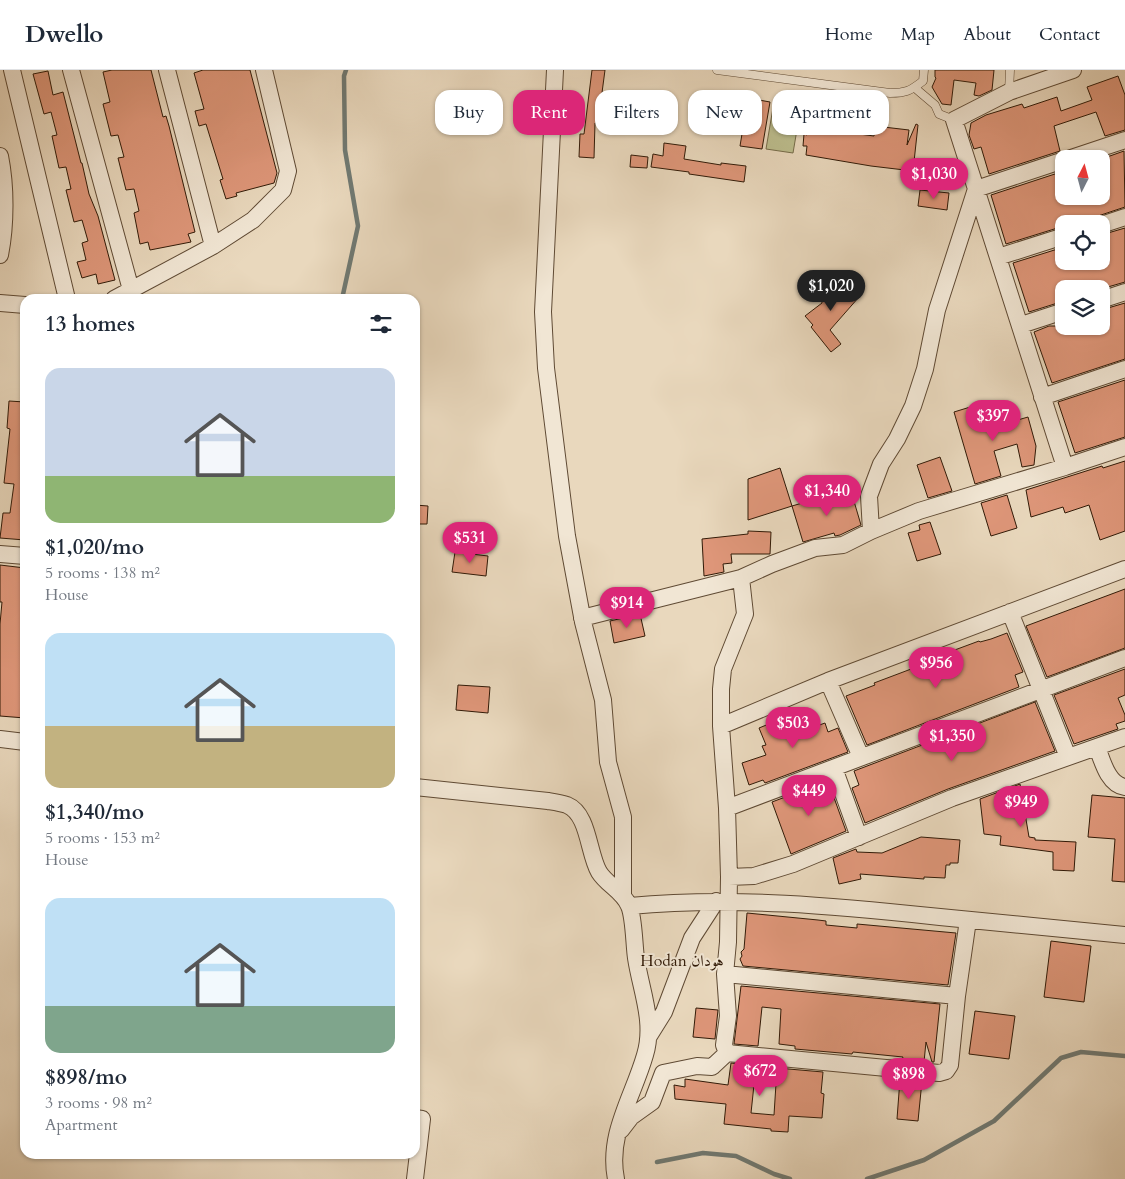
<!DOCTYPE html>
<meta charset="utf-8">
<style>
:root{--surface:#fff;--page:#f6f6f7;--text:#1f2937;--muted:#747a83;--line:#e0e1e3;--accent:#db2777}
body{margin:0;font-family:Cardo,Amiri,serif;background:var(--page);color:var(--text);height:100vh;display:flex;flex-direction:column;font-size:19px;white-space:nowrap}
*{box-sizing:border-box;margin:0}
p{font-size:16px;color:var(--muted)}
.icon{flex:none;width:28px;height:28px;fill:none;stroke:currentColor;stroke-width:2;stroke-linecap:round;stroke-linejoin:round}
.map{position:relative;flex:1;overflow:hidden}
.drawer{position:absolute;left:20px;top:224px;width:400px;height:865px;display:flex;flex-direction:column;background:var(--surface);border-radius:15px;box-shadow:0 1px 4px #0004}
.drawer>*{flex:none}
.top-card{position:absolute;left:435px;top:20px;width:475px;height:45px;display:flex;gap:10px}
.needle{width:32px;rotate:6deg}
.controls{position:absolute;left:1055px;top:80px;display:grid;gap:10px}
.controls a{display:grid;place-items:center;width:55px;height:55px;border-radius:10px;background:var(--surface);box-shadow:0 1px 4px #0004;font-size:25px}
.price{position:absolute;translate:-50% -42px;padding:0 11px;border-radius:18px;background:var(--accent);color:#fff;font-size:16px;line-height:32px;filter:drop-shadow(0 1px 2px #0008)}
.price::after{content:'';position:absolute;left:50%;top:30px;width:15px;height:11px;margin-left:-8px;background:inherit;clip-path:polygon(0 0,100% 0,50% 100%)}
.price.active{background:#222;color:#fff}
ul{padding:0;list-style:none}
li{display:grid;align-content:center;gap:10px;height:265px;padding:0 25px}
li span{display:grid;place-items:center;height:155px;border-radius:15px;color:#555}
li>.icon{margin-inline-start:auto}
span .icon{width:90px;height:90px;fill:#fffc;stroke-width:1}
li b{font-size:21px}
h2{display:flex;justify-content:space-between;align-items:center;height:60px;padding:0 25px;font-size:21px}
.tag{padding:0 18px;border-radius:15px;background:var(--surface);box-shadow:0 1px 4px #0004;font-size:18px;line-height:45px}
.tag.active{background:var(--accent);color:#fff}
header{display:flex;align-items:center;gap:30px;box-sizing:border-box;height:70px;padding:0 25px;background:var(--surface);border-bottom:1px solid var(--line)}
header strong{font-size:24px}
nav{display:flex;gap:28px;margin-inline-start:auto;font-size:18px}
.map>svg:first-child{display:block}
</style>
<header>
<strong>Dwello</strong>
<nav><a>Home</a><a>Map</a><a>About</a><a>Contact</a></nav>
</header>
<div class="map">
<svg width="1125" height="1109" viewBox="0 0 1125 1109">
<rect width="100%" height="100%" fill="#e9d8bd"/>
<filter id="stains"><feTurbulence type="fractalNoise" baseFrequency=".004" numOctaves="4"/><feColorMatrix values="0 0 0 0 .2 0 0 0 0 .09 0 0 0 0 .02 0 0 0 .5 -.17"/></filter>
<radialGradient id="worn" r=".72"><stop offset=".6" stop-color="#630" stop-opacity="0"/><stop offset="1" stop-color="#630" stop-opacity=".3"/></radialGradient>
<path fill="#bcbd8d" stroke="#766c4a" d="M 774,32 L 801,36 L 793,83 L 766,79 Z"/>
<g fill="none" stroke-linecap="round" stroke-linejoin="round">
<path stroke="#707972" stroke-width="4.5" d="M 342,229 L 358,156 L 345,80 L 344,6 L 346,0
M 657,1092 L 703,1083 L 736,1086 L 774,1104 L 790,1109
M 867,1109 L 924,1090 L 994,1051 L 1061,988 L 1081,982 L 1125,986"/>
</g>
<path fill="#de9679" stroke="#311a07" d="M 112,0 L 151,0 L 163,47 L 166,46 L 169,56 L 195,162 L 188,164 L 191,172 L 150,180 L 148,172 L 140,174 L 134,143 L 139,141 L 134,119 L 126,120 L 118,88 L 124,87 L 118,65 L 111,66 L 103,34 L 110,32 L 103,2 Z
M 203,0 L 250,0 L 277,103 L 274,113 L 236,123 L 237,126 L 226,129 L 220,110 L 223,109 L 206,54 L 199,56 L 195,41 L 204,39 L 194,3 Z
M 592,0 L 605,0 L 598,53 L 595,53 L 594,88 L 579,87 L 580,64 L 584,64 Z
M 935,0 L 994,0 L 992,20 L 979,26 L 974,25 L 976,13 L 954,10 L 951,35 L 942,34 L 932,17 L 936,8 L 935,7 Z
M 48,1 L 53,25 L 63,22 L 81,93 L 82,93 L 89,124 L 98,146 L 115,210 L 98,214 L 96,204 L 82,208 L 77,192 L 86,190 L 82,173 L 88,171 L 82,150 L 74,152 L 66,120 L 71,119 L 66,97 L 59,98 L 52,66 L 57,65 L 51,42 L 44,44 L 33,4 Z
M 1118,6 L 1125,25 L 1125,60 L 1105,66 L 1096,42 L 1054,56 L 1060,81 L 989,104 L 981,77 L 974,79 L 969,65 L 971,53 L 986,45 L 1022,34 L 1024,38 L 1057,27 L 1061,41 L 1092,30 L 1087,17 Z
M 748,28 L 770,32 L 762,79 L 740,76 Z
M 812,34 L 841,39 L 837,61 L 874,66 L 875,56 L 909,60 L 907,75 L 916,54 L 918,55 L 913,101 L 871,96 L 806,85 L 807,76 L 803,76 L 804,64 L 807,65 Z
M 664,73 L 686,76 L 684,89 L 721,95 L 721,93 L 746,96 L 744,112 L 689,104 L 689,102 L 651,97 L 653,84 L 663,86 Z
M 1124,81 L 1125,137 L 1098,146 L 1093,150 L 1079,154 L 1064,154 L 1064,156 L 1006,174 L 991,125 L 1064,101 L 1064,126 L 1101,126 L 1101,97 L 1109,95 L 1107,87 Z
M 631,85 L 648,87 L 647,98 L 630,97 Z
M 920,120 L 949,123 L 947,140 L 918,136 Z
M 1125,158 L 1125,212 L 1101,219 L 1064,219 L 1064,231 L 1029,242 L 1013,193 L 1064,177 L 1064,191 L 1101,191 L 1101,165 Z
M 830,210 L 837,212 L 846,221 L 849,218 L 859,227 L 830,260 L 841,274 L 831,282 L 811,257 L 813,255 L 805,246 L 822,233 L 820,218 L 824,212 Z
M 1125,233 L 1125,289 L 1052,313 L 1034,262 L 1049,256 L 1101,256 L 1101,240 Z
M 1125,310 L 1125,367 L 1075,383 L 1058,332 Z
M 9,331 L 25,332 L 25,470 L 0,468 L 3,443 L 10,443 L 14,414 L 4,413 L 10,359 L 7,358 Z
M 980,334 L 987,359 L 1028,347 L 1036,376 L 1034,395 L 1022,397 L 1017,374 L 994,381 L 1001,406 L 975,414 L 954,342 Z
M 940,387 L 952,421 L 928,428 L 917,395 Z
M 1125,391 L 1125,461 L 1100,470 L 1089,435 L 1065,443 L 1063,437 L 1031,447 L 1026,420 L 1102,396 L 1103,398 Z
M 780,398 L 792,436 L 748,450 L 748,409 Z
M 851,421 L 861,455 L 840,465 L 835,466 L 834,463 L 803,472 L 792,436 L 816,429 L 817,432 Z
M 1007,425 L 1017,458 L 991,466 L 981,433 Z
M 415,435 L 428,436 L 427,454 L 415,454 Z
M 930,452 L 941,484 L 917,491 L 908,463 L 920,460 L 919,455 Z
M 748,461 L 771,462 L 770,484 L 731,484 L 732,493 L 723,494 L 724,502 L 704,506 L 702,469 L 748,464 Z
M 455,482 L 488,486 L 486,506 L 452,502 Z
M 0,495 L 25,498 L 25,648 L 0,646 L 0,554 L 2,532 L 0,532 Z
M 1125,519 L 1125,578 L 1047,607 L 1026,556 Z
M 640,544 L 645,566 L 614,573 L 610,551 Z
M 1007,563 L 1023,602 L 1015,605 L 1019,617 L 867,675 L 846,626 L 875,615 L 874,613 L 927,593 L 926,592 L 952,581 L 979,571 L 980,572 L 991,569 Z
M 1125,599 L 1125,625 L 1118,628 L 1125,645 L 1125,651 L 1116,654 L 1118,659 L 1074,674 L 1054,625 Z
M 458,615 L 490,617 L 488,643 L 456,640 Z
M 1035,632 L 1055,681 L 948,719 L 865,753 L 852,718 L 859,715 L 854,701 Z
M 796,643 L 803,661 L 825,653 L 828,662 L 838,658 L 848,682 L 765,713 L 763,710 L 749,715 L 742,693 L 766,685 L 762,676 L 766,675 L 759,658 Z
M 828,711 L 846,761 L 791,784 L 772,732 Z
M 1020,714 L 1029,767 L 1035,768 L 1035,770 L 1076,772 L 1074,801 L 1053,800 L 1053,782 L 1000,775 L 1001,766 L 984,764 L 980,729 Z
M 1092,725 L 1125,728 L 1125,812 L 1112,811 L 1115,769 L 1088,767 Z
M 921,767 L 960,770 L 958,793 L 950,793 L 950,795 L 946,795 L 945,808 L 924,807 L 924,809 L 860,804 L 861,809 L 839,814 L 833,788 L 856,779 L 857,782 L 882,783 Z
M 747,843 L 818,850 L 826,851 L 826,855 L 857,858 L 857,854 L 956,863 L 948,915 L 743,896 L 740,889 L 742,886 L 741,882 L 744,879 Z
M 1051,871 L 1091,876 L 1084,932 L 1044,927 Z
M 741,916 L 940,934 L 934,992 L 932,992 L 926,972 L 924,992 L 902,990 L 903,987 L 853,982 L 852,984 L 795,979 L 795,976 L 779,974 L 781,939 L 762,937 L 758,976 L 734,974 Z
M 696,938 L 718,940 L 715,969 L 693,967 Z
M 975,941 L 1015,946 L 1009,989 L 969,984 Z
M 731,993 L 756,996 L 751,1043 L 774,1045 L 777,998 L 823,1002 L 821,1023 L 824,1024 L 822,1048 L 789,1046 L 788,1062 L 771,1061 L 771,1059 L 724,1054 L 726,1034 L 675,1029 L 674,1015 L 685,1017 L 685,1009 L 728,1015 Z
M 900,1009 L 922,1011 L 918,1051 L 897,1049 Z"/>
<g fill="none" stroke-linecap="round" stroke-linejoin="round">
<g stroke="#5f4a34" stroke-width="9">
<path id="service" d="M 717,0 L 890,23 C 906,23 910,21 923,11 L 924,0
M 915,18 L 935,35 L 939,44 L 954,50
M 1009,22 L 1010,0"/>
</g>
<g stroke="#5f4a34" stroke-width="18">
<path id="minor" d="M 12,0 L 67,229
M 71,0 L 131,220
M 167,0 L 213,176
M 555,0 L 543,242 L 546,298 L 567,466 L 583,552 L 603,630 L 608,692 L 623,747 L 623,826
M 1073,0 L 1009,22 L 954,50 L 1065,397 L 1125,377
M 0,86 C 6,116 6,154 0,185
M 1068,89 L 1125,70
M 1101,155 L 1125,147
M 998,187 L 1064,166
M 114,229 L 213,176 L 253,150 L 283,120 L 288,101 L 264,0
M 1101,230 L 1125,222
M 0,233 L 25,235
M 1021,255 L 1064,241
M 1042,327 L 1125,299
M 871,461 L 919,441 L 1065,397
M 0,484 L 25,486
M 1010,542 L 1068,687
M 582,548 L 741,508
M 828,611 L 861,687
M 721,656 L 828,611 L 1125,499
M 0,669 L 25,672
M 1097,677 C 1102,690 1108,715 1125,717
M 834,698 L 859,767
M 415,717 L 548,731 C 554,732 561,733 567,735 C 589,744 588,783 599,802 C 607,815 623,821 629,836 C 634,847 634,874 636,888 C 641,921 655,952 645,985 C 633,1027 607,1064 616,1109
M 727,738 L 1125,588
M 729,807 L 754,806 L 793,794 L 952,728 L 1125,667
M 630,836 C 734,826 836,836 940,847 C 1002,853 1063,859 1125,865
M 968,850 L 957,926 L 950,995 L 946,1001 L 939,1003 L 727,983 L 724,975 L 728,946 L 725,904 L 728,872 L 729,807 L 727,738 L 721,656 L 721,619 L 723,599 L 745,544 L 741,508 L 772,494 L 815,478 L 843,475 L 871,461 L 869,426 L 881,394 L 897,369 L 913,336 L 925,299 L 937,240 L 976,119 L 1064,90
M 725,904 L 957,926
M 649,966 L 664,942 L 692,868 L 716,831
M 415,1048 L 422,1049 L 415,1109
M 621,1060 L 631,1047 L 652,1032 L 663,1003 L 697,996 L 712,997 L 727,983"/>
</g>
<use href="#service" stroke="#f1e6d4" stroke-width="8"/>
<use href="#minor" stroke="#f1e6d4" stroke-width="16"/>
</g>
<g text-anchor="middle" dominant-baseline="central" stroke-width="4" stroke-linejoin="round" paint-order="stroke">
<g font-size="16" fill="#311a07" stroke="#f1e6d4">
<text x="682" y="891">Hodan هودان</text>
</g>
</g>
<rect width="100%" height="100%" filter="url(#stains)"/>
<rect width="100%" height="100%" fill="url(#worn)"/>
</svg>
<div class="controls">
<a><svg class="needle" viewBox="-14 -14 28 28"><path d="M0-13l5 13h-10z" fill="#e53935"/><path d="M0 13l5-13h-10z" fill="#747a83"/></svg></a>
<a><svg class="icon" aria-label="locate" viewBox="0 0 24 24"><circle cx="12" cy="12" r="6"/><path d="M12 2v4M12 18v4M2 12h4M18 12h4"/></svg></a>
<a><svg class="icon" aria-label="layers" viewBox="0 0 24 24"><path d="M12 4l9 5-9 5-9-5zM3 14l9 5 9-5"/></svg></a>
</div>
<b class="price" style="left:934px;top:130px">$1,030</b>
<b class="price active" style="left:831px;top:242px">$1,020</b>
<b class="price" style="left:993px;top:372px">$397</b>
<b class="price" style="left:827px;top:447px">$1,340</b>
<b class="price" style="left:470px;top:494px">$531</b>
<b class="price" style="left:627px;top:559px">$914</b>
<b class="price" style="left:936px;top:619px">$956</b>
<b class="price" style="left:793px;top:679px">$503</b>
<b class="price" style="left:952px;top:692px">$1,350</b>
<b class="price" style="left:809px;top:747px">$449</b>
<b class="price" style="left:1021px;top:758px">$949</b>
<b class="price" style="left:760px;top:1027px">$672</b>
<b class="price" style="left:909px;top:1030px">$898</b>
<div class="top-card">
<a class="tag">Buy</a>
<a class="tag active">Rent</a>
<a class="tag">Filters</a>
<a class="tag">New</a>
<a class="tag">Apartment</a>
</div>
<section class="drawer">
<h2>13 homes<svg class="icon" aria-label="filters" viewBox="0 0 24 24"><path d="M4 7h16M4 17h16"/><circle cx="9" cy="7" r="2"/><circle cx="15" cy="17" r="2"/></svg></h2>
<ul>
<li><span style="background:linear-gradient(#c9d6e8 70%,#8fb573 0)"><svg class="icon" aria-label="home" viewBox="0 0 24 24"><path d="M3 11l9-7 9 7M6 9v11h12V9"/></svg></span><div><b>$1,020/mo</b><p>5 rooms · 138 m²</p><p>House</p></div></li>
<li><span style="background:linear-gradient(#bfe0f5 60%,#c2b280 0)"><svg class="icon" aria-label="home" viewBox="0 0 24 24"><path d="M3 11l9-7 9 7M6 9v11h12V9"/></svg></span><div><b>$1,340/mo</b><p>5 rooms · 153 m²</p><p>House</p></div></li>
<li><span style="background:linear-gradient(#bfe0f5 70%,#7fa58c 0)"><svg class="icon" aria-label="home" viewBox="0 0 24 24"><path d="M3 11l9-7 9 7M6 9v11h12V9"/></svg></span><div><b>$898/mo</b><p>3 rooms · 98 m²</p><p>Apartment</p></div></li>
</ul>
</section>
</div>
